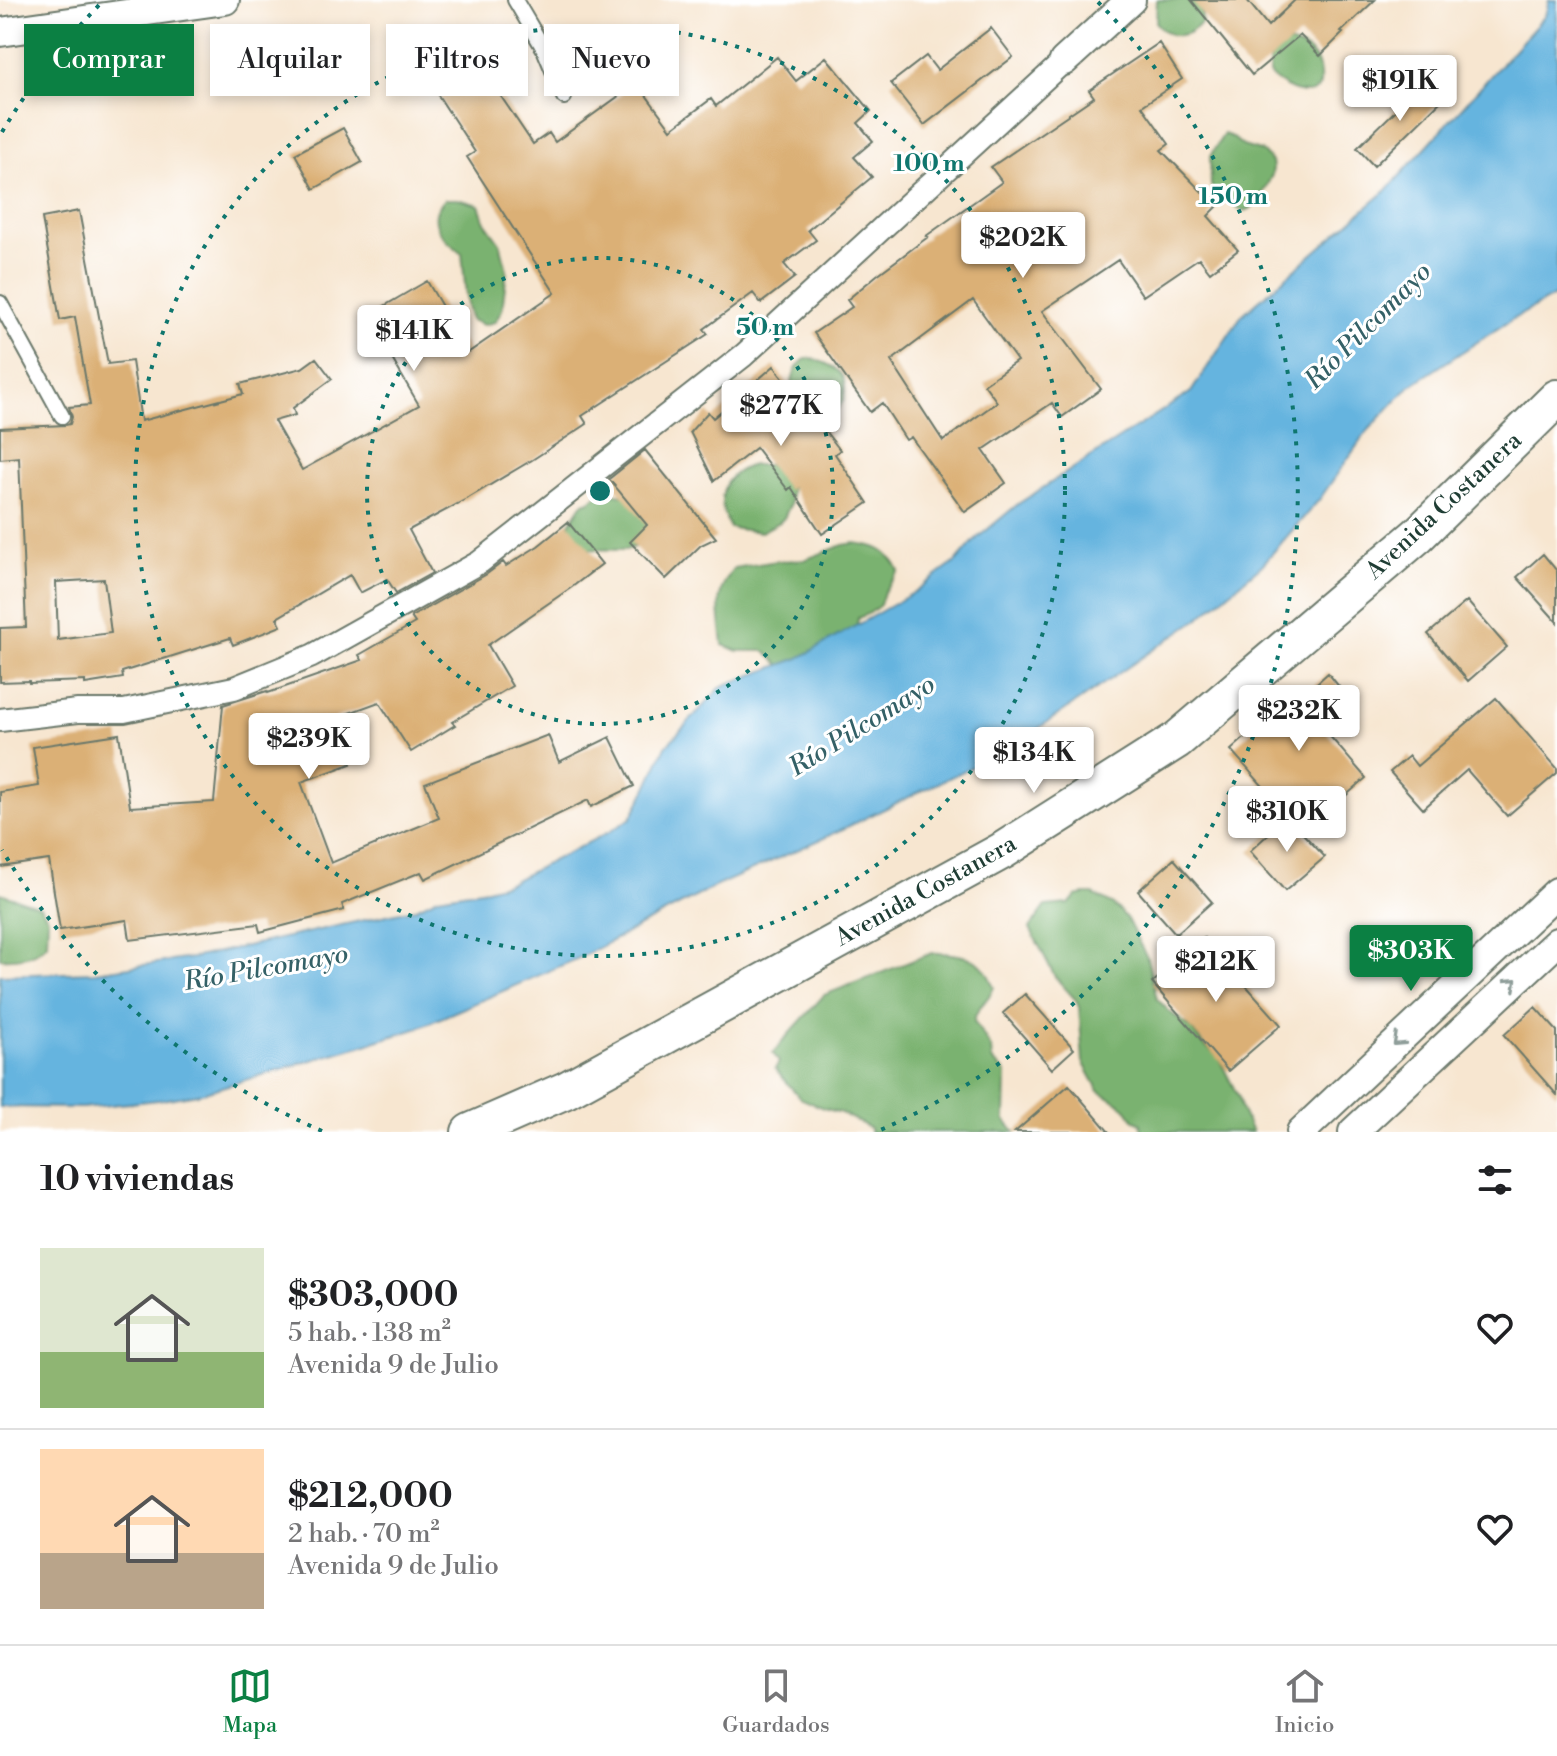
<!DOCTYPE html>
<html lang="es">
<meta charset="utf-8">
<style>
:root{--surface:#fff;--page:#f2f2f2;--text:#202124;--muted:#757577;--line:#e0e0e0;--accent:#0b8043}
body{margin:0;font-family:"Libre Bodoni",serif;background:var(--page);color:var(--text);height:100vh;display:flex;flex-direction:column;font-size:30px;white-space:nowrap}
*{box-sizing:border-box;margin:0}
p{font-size:26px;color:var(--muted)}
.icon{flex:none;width:44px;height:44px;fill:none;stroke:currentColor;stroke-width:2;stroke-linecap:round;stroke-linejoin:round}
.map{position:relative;height:1132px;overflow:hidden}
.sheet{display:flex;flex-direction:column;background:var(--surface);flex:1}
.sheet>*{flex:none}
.banner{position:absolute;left:24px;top:24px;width:800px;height:72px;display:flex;gap:16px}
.price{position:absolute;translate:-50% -68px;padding:0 18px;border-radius:8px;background:#fff;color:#222;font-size:26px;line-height:52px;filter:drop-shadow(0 2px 4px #0008)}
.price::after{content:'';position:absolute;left:50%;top:48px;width:24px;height:18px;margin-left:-12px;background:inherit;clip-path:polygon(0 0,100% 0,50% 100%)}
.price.selected{background:var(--accent);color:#fff}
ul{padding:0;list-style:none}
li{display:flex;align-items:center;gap:24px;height:200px;padding:0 40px}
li+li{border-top:2px solid var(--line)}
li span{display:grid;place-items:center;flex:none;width:224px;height:160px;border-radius:0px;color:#555}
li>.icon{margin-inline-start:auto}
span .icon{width:96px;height:96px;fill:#fffc;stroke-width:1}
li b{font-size:34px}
h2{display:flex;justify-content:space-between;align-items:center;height:96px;padding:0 40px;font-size:34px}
.tag{padding:0 28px;border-radius:0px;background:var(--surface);box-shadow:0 4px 12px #0003;font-size:28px;line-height:72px}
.tag.selected{background:var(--accent);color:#fff}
.dock{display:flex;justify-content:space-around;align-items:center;height:112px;border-top:2px solid var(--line);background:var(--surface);font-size:22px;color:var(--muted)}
.dock a{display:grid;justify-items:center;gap:4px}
.dock .selected{color:var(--accent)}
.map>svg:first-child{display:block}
</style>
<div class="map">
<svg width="1557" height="1132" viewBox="0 0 1557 1132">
<rect width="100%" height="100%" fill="#fff"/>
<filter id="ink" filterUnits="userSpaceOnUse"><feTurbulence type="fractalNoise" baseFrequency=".0125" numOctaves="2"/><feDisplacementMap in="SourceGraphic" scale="16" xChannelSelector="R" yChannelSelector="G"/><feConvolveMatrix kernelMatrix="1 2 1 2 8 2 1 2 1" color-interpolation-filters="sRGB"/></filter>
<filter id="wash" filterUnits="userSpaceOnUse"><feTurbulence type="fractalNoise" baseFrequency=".006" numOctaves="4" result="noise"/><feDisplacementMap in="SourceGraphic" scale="32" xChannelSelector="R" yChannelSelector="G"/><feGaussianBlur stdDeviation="1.8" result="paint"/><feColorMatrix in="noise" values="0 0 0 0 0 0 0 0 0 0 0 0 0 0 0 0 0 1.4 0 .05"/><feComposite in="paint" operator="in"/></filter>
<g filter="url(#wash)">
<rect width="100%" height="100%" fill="#f7e6d0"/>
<path fill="#7ab26f" stroke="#4c7852" stroke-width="2" d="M 1157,0 L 1201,0 L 1202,22 C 1188,38 1170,41 1156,23 Z
M 1288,43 C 1306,47 1319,55 1320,75 C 1320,78 1321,84 1319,87 C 1308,102 1277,85 1269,74 L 1270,51 Z
M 1224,134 L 1232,137 L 1243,146 L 1263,152 L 1272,162 L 1273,168 L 1272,175 L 1260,199 L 1250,209 L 1245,211 L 1238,209 L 1227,196 L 1215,192 L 1211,186 L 1210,157 L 1213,151 Z
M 445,199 L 458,199 L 479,205 L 485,222 L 500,243 L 507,270 L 502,310 L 495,322 L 483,325 L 471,320 L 467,307 L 462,253 C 449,244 430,227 437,210 C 439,206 442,203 445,199 Z
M 807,358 C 818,360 828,363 837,370 C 848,379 848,402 835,411 C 828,415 817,413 810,413 L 790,394 C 793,379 793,366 807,358 Z
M 753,465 L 770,465 L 792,477 L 790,505 L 784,518 L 780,522 L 761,532 L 730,528 C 715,500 721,474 753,465 Z
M 600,493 C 630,492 632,499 652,519 L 638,546 L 625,550 L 579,549 L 569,525 L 583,503 L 590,501 Z
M 855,543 C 877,546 889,550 899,571 L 884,592 L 880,605 L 870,613 L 858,618 L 856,631 L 784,668 L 764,651 L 738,651 L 723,645 C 720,613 712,595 734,568 L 777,561 L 804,560 L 843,545 Z
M 0,893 L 40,906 L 48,918 L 47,944 C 34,957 18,959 0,958 Z
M 1085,894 L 1093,894 L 1112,904 L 1121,912 L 1127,919 L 1147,958 L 1157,999 L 1171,1013 L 1191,1028 L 1202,1043 L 1218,1057 L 1239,1098 L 1241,1109 L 1252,1132 L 1142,1132 L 1141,1123 L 1133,1119 L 1125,1107 L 1099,1091 L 1083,1062 L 1079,1007 L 1075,999 L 1055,977 L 1030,928 L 1046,906 L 1069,904 L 1076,896 Z
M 932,953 C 948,953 973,954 984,968 C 988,973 991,981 994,987 C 989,1001 977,1005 974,1021 L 991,1048 L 992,1060 L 1006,1073 L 1005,1120 L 1015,1132 L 870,1132 L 870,1128 L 841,1113 L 823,1108 L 800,1098 L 775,1069 L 779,1062 L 773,1053 L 788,1035 L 824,995 Z"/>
<path fill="#65b4df" stroke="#42788a" stroke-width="2" d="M 1549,0 L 1557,0 L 1557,295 L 1511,320 L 1410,386 L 1366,433 L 1319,500 L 1262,565 L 1198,619 L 1007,750 L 824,838 L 714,887 L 581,957 L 413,1030 L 198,1094 L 168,1099 L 82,1108 L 0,1107 L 0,975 L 95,972 L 192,958 L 414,909 L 438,897 L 487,889 L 511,882 L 609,832 L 631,818 L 644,794 L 666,746 L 722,686 L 799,658 L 913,593 L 957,561 L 976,539 L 1018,504 L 1191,392 L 1242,315 L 1387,190 L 1545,16 Z"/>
<g id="blocks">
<path fill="#dbb076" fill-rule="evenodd" d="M 1191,0 L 1247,0 L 1268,26 L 1295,0 L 1375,0 L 1341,32 L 1343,33 L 1320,56 L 1300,35 L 1252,75 Z
M 991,28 L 1013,57 L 924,125 L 891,83 L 926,56 L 937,70 Z
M 460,35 L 474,55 L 497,41 L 514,70 L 492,83 L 533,144 L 549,133 L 555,142 L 637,83 L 671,129 L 711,99 L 716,106 L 777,57 L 796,81 L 826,57 L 871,111 L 858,123 L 873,141 L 854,157 L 872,177 L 808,230 L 816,240 L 784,264 L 795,277 L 761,303 L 753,293 L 704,329 L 708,334 L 582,416 L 587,424 L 532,460 L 465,500 L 409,530 L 432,573 L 396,593 L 387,579 L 360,593 L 350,575 L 277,618 L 281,626 L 233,645 L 230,638 L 122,672 L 123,678 L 85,684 L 85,681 L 29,683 L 29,681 L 0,682 L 0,628 L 26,627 L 19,457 L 0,459 L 0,428 L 66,425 L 70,424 L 72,417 L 69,407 L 90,405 L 75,317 L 60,320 L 42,218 L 79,211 L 108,364 L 132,361 L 141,421 L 243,394 L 240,384 L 302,368 L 316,358 L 332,379 L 293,408 L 295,415 L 274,421 L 302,470 L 419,405 L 367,316 L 427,281 L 469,352 L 555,293 L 467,157 L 475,152 L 417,63 ZM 104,579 L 111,633 L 58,640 L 56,582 Z
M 1159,43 L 1182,79 L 1142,106 L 1169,144 L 1161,150 L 1217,207 L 1208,216 L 1238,250 L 1210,272 L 1199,258 L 1143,296 L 1118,260 L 1042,311 L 1101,389 L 1062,417 L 1052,403 L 983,450 L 1006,483 L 965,512 L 911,437 L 906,440 L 882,403 L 870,412 L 814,333 L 852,307 L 847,300 L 877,275 L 928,237 L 926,236 L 1002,182 L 991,167 L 1094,97 L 1089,90 ZM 973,300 L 1017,361 L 984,384 L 997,402 L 943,441 L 891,361 Z
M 1427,80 L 1444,98 L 1374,166 L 1357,148 Z
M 343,128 L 362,162 L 314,189 L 295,154 Z
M 774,366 L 840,450 L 835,454 L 868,503 L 822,534 L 791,487 L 788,490 L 756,448 L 714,481 L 690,432 L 708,412 L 713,418 Z
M 645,450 L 716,538 L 701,545 L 666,579 L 630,542 L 647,525 L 609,479 Z
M 568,522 L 602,564 L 572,587 L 488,645 L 512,686 L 452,722 L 455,725 L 411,752 L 379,702 L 335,718 L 351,764 L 301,782 L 331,863 L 439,818 L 425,783 L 548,735 L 559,762 L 610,737 L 634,786 L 591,807 L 588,800 L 425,879 L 421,872 L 342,904 L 344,910 L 260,932 L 258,924 L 130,940 L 127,920 L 60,930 L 49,860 L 0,867 L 0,792 L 39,786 L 33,747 L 119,734 L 130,807 L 214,802 L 223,705 L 267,691 L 268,693 L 362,660 L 359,655 L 415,623 L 411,617 L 487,574 L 503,562 L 506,566 L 538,546 Z
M 1543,554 L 1557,571 L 1557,622 L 1517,577 Z
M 1467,601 L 1507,647 L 1468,681 L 1428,634 Z
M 1328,673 L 1345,694 L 1315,719 L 1366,778 L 1342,799 L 1336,793 L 1298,826 L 1231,750 L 1269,716 L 1262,708 L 1287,687 L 1298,700 Z
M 1496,698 L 1557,768 L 1557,773 L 1507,816 L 1467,770 L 1423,809 L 1390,772 L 1409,756 L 1417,766 Z
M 1287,817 L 1325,857 L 1285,891 L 1250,851 Z
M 1174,859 L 1212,902 L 1176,934 L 1138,891 Z
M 1204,938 L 1281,1025 L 1228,1071 L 1152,983 Z
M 1025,994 L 1074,1049 L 1052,1069 L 1003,1013 Z
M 1535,1007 L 1557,1031 L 1557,1095 L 1504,1035 Z
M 1069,1085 L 1109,1132 L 1015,1132 Z"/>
</g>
</g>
<g filter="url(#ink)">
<use href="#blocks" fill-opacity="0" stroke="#6b786b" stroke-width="2"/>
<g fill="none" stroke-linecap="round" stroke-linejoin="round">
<g stroke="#6b786b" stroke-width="18">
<path id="service" d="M 515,0 L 544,49 L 564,97
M 0,303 L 62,416"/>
</g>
<g stroke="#6b786b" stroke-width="26">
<path id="pedestrian" d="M 0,720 L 78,711 L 124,711 L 234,688 L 312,656 L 480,562 L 744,355 L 1064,61"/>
</g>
<g stroke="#6b786b" stroke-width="32">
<path id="minor" d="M 0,32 L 225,0
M 1064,61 L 1131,0
M 1301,1132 L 1557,892
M 1353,1132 L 1557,942"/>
</g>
<g stroke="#6b786b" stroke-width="40">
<path id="tertiary" d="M 470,1132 L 566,1090 L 1002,851 L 1177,740 L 1418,535 L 1557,398"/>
</g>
<use href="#service" stroke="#fff" stroke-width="14"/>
<use href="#pedestrian" stroke="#fff" stroke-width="22"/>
<use href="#minor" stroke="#fff" stroke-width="28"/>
<use href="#tertiary" stroke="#fff" stroke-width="36"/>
</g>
<defs><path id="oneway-chevron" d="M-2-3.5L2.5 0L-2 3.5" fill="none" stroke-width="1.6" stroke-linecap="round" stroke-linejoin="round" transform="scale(2)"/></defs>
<g stroke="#8f9e9a">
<use href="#oneway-chevron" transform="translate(1512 983) rotate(-43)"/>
<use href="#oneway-chevron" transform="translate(1398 1041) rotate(137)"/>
</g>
</g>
<g fill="none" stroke="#0f766e" stroke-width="4" stroke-dasharray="4 8">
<circle cx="600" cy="491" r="233"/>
<circle cx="600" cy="491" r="465"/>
<path d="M322 1131A698 698 0 0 1 2 850M2 132A698 698 0 0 1 102 2M1098 2A698 698 0 0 1 878 1131"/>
</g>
<g text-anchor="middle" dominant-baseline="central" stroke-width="6" stroke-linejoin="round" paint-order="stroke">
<g font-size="24" fill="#1f3d34" stroke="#fff">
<text transform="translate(1444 506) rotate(-43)">Avenida Costanera</text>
<text transform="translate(926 891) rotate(-29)">Avenida Costanera</text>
</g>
<g font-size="26" font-style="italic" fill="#346167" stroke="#fff">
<text transform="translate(1368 326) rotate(-45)">Río Pilcomayo</text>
<text transform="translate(862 726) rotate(-32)">Río Pilcomayo</text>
<text transform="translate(266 968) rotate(-10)">Río Pilcomayo</text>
</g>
</g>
<circle cx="600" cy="491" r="12" fill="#0f766e" stroke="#fff" stroke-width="4"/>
<g font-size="24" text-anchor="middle" font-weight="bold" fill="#0f766e" stroke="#fff" stroke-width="6" stroke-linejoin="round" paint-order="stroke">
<text x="929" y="171">100 m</text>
<text x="1233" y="204">150 m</text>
<text x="765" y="335">50 m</text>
</g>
</svg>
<b class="price" style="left:1400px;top:123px">$191K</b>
<b class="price" style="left:1023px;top:280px">$202K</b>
<b class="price" style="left:414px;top:373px">$141K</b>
<b class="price" style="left:781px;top:448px">$277K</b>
<b class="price" style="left:1299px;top:753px">$232K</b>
<b class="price" style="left:309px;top:781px">$239K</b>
<b class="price" style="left:1034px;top:795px">$134K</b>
<b class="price" style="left:1287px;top:854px">$310K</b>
<b class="price selected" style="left:1411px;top:993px">$303K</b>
<b class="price" style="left:1216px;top:1004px">$212K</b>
<div class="banner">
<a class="tag selected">Comprar</a>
<a class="tag">Alquilar</a>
<a class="tag">Filtros</a>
<a class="tag">Nuevo</a>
</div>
</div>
<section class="sheet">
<h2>10 viviendas<svg class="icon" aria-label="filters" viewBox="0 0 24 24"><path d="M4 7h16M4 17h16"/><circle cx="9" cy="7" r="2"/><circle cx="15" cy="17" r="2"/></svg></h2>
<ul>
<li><span style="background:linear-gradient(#dfe7d0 65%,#8fb573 0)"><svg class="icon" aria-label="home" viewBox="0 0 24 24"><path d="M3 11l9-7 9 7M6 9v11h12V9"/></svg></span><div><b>$303,000</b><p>5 hab. · 138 m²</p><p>Avenida 9 de Julio</p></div><svg class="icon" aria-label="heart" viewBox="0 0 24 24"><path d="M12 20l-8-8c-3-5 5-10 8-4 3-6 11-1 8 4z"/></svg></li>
<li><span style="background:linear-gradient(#ffd9b3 65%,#b9a48a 0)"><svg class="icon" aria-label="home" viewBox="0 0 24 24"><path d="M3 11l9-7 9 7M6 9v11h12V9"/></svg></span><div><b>$212,000</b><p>2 hab. · 70 m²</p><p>Avenida 9 de Julio</p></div><svg class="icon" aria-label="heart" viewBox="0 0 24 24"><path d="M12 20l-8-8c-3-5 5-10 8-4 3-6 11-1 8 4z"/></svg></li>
</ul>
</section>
<nav class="dock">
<a class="selected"><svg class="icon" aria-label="map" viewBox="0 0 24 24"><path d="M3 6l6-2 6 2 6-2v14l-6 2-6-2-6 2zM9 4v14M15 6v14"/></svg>Mapa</a>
<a><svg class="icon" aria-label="saved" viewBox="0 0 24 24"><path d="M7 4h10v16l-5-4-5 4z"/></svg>Guardados</a>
<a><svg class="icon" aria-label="home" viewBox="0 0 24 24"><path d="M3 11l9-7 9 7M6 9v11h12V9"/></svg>Inicio</a>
</nav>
